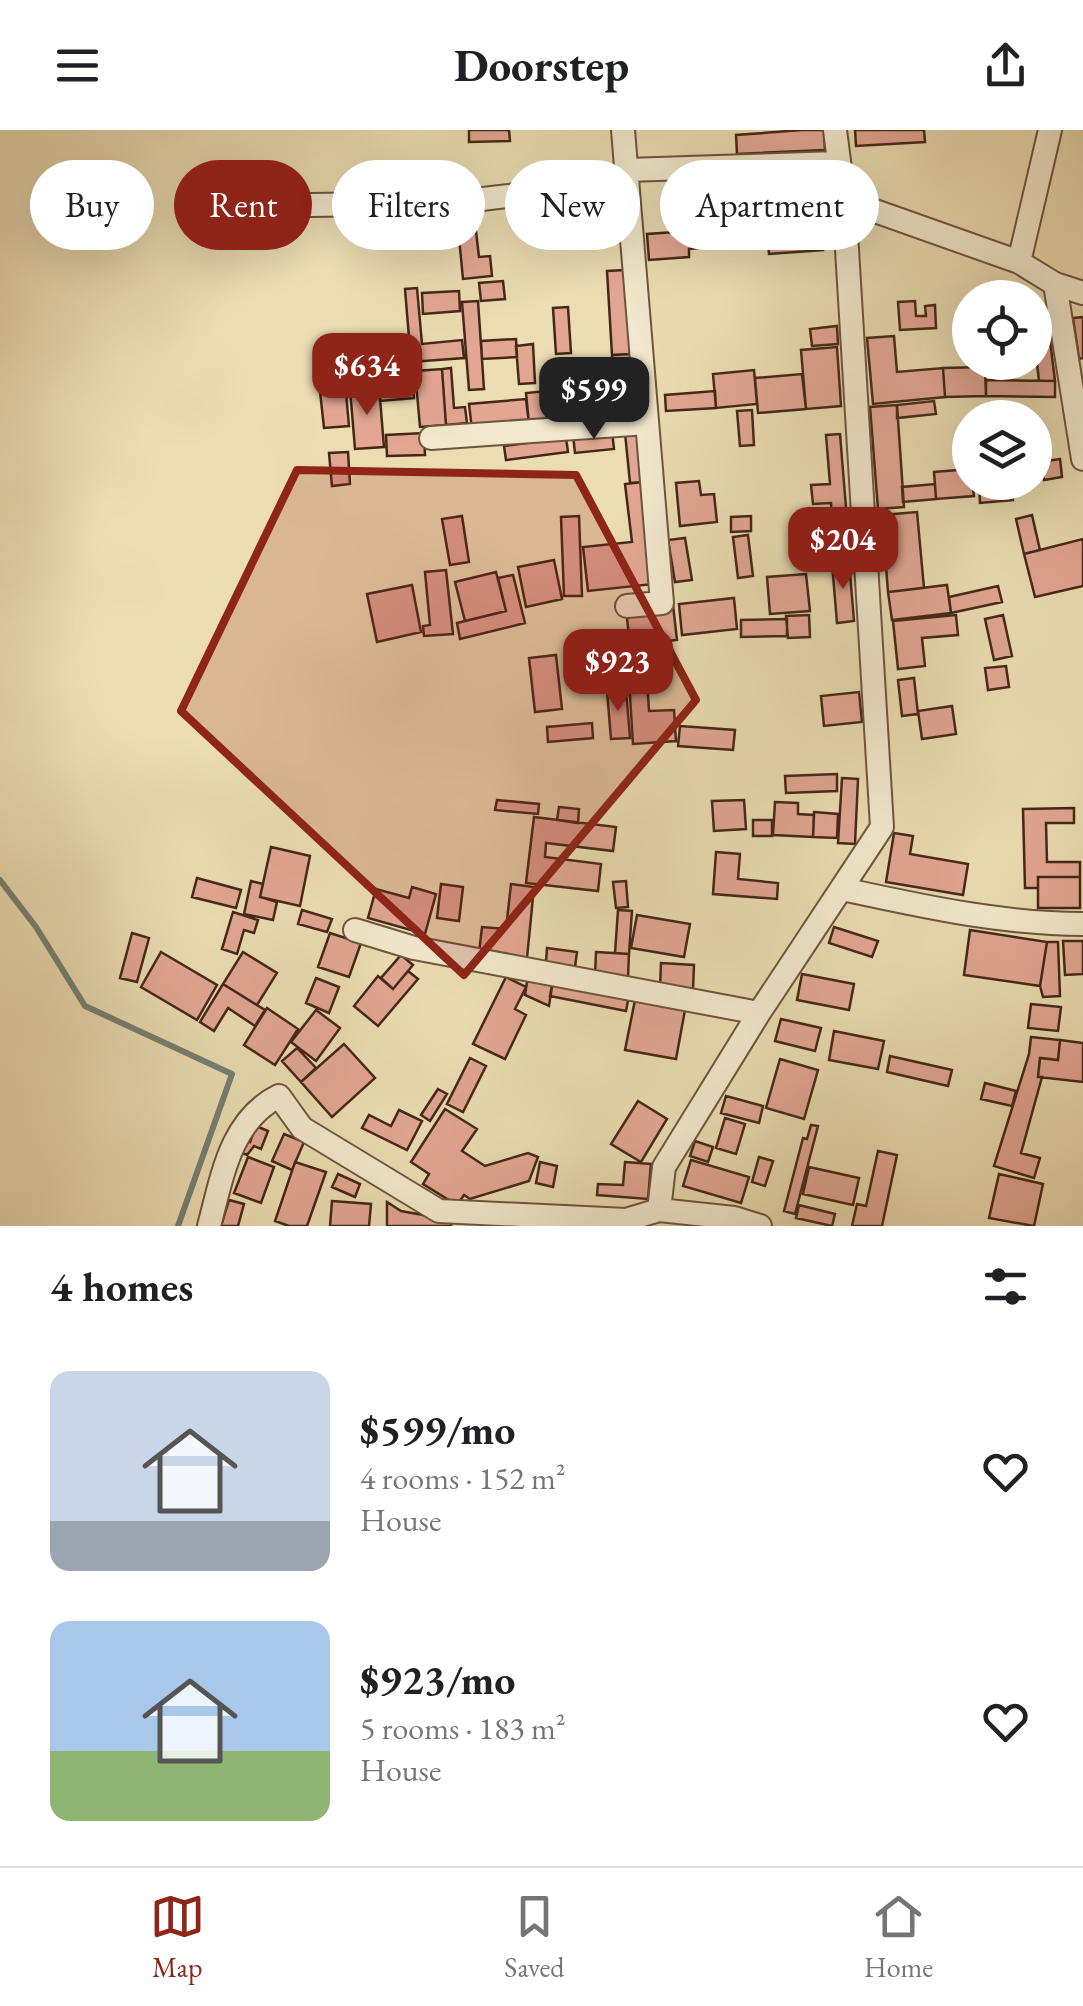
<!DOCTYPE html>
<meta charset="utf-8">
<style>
:root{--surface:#fff;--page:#f6f6f6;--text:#202124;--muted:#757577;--line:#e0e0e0;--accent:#8f2418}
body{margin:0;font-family:"EB Garamond",serif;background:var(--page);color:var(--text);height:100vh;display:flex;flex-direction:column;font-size:38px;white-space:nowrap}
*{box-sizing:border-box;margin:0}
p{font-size:32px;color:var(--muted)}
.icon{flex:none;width:55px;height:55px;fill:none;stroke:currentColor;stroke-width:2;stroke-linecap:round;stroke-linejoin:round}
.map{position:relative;height:1096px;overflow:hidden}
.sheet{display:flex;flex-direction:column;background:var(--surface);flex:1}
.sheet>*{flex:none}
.top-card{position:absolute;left:30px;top:30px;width:1025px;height:90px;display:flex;gap:20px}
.controls{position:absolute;left:952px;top:150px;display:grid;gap:20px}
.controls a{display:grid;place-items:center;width:100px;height:100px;border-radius:50%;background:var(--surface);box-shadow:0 10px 40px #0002;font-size:50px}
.price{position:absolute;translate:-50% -85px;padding:0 22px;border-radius:20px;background:var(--accent);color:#fff;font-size:32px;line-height:65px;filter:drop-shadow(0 2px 5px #0008)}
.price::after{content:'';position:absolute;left:50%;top:60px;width:30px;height:22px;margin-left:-15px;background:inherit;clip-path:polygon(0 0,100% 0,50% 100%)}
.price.active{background:#222;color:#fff}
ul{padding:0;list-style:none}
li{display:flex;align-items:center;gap:30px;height:250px;padding:0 50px}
li span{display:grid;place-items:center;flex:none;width:280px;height:200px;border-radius:20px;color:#555}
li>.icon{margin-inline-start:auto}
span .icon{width:120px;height:120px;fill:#fffc;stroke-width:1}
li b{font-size:42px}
h2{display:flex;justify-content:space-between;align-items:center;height:120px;padding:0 50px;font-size:42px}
.chip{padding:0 35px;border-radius:45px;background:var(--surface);box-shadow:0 10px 40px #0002;font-size:35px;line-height:90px}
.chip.active{background:var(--accent);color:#fff}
header{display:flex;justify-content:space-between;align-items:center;height:130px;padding:0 50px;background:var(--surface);font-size:45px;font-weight:700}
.dock{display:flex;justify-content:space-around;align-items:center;height:140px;border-top:2px solid var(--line);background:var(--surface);font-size:28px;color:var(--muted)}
.dock a{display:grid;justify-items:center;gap:5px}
.dock .active{color:var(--accent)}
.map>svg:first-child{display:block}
</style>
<header><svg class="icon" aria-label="menu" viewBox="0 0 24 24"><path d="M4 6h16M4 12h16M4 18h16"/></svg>Doorstep<svg class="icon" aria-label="share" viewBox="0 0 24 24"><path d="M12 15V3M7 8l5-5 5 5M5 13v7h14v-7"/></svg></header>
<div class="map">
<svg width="1083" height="1096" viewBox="0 0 1083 1096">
<rect width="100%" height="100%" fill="#ebdcb2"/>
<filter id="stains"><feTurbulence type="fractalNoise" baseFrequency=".002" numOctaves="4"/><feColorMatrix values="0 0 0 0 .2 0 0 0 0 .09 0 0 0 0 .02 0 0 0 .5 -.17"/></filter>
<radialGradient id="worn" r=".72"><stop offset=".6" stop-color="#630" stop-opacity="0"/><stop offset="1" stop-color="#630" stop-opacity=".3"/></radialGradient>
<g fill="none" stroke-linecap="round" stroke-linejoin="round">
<path stroke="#768072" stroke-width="6" d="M 0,750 L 36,797 L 85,876 L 232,944 L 178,1096"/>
</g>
<path fill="#e2a693" stroke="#442816" stroke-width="2.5" d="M 469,0 L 509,0 L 510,11 L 469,12 Z
M 802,0 L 824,0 L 825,20 L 737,24 L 736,5 Z
M 855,0 L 924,0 L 925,12 L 856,16 Z
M 802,58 L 804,83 L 820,82 L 823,120 L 769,124 L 764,61 Z
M 474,84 L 479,127 L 490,126 L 492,146 L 463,149 L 457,87 Z
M 720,99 L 721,116 L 689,119 L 689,127 L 649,130 L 647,104 Z
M 625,140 L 630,224 L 612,225 L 607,141 Z
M 503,151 L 505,169 L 481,171 L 479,153 Z
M 417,158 L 422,214 L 462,210 L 464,228 L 411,232 L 405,159 Z
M 459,161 L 460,181 L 423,184 L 422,163 Z
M 478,171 L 484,259 L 469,260 L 462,172 Z
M 915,171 L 916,186 L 926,186 L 925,176 L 935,175 L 936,198 L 900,200 L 898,172 Z
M 568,177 L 571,223 L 556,224 L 553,178 Z
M 1083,187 L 1083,228 L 1079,229 L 1073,188 Z
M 837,196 L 838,214 L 812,216 L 810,199 Z
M 1049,202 L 1055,251 L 1039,251 L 1036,224 L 1040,224 L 1042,203 Z
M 894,206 L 897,242 L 943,238 L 945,267 L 873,274 L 867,208 Z
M 516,209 L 517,227 L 482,229 L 481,211 Z
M 533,214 L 535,253 L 519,254 L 516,216 Z
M 837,217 L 841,276 L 806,279 L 801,220 Z
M 630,224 L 635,287 L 582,291 L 578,244 L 613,241 L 612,225 Z
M 411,233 L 413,253 L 367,257 L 366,237 Z
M 985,237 L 986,266 L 945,267 L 943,238 Z
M 451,238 L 454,278 L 465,277 L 467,293 L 446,295 L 442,239 Z
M 442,239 L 446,295 L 420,297 L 415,241 Z
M 754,240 L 757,274 L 716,278 L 713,244 Z
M 344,241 L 349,296 L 324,298 L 318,243 Z
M 802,244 L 806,279 L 758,283 L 755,248 Z
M 986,250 L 1055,251 L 1055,267 L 986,266 Z
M 413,253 L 414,268 L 380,271 L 379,256 Z
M 379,256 L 384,317 L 355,319 L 350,259 Z
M 576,258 L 579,289 L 529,294 L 526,263 Z
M 715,261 L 716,278 L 666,281 L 665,265 Z
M 526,269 L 529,294 L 472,300 L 469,274 Z
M 934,271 L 936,284 L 897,288 L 897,275 Z
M 897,275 L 904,377 L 878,379 L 870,277 Z
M 752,280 L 754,315 L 740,316 L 737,281 Z
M 612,301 L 614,319 L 575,323 L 573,305 Z
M 638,302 L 643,352 L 630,353 L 625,303 Z
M 424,303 L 425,325 L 387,326 L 386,305 Z
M 840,304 L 847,390 L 832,391 L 831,373 L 813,374 L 811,355 L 830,354 L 826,305 Z
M 566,308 L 568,322 L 506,330 L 504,316 Z
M 348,322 L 350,354 L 332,356 L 329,323 Z
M 1060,329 L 1062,347 L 1044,350 L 1041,332 Z
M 970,339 L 974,366 L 936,369 L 934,342 Z
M 699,351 L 701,365 L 714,364 L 717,392 L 680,396 L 676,353 Z
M 643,352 L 654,454 L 588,461 L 583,417 L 632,412 L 625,354 Z
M 979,352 L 1012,352 L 1013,370 L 980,373 Z
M 935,354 L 936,369 L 903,372 L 902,357 Z
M 917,382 L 924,458 L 888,462 L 882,385 Z
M 1032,385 L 1040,420 L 1024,424 L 1016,389 Z
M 462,386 L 469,432 L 450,435 L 442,389 Z
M 579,386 L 582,466 L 564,466 L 561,387 Z
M 751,386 L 751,401 L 731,402 L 731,387 Z
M 748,405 L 753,446 L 738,448 L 733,407 Z
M 685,408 L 692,450 L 675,452 L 668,410 Z
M 1083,409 L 1083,456 L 1035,467 L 1024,424 Z
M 554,430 L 562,469 L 526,477 L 518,437 Z
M 849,432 L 854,491 L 837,493 L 832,433 Z
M 446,440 L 453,504 L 424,506 L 423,496 L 430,495 L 425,442 Z
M 496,442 L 506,481 L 465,491 L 455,452 Z
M 806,444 L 810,481 L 770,484 L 767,447 Z
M 513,445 L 525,493 L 460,509 L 457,493 L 506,481 L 498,448 Z
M 412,455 L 421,502 L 377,512 L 367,464 Z
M 947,455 L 951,483 L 892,490 L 888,462 Z
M 998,456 L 1002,472 L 951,483 L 949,467 Z
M 734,468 L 737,499 L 682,505 L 679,474 Z
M 673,475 L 677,510 L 630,515 L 626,480 Z
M 809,485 L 810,507 L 788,508 L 786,486 Z
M 956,485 L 958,505 L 922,508 L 925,536 L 898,539 L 893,491 Z
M 1003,485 L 1012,526 L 994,530 L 985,489 Z
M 787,489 L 787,506 L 741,507 L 741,490 Z
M 657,512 L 660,534 L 633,537 L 630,515 Z
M 556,525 L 562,579 L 535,582 L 529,528 Z
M 1006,536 L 1009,557 L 988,560 L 985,538 Z
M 914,548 L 918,584 L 902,586 L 898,550 Z
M 647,549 L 649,581 L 674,580 L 676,611 L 633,614 L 629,550 Z
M 626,560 L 630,608 L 611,609 L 607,561 Z
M 859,562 L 862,592 L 824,596 L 821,566 Z
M 952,576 L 956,604 L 922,609 L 918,581 Z
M 592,593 L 593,608 L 548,612 L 547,597 Z
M 680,596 L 735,600 L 733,620 L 678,616 Z
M 837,644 L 837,661 L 786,663 L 785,646 Z
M 842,648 L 858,649 L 855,714 L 838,713 Z
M 497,670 L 539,674 L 538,684 L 495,680 Z
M 744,670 L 746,699 L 714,701 L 712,671 Z
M 775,672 L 798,673 L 798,684 L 814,685 L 813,707 L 773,705 Z
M 559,677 L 579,679 L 578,693 L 557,690 Z
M 1074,678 L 1074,693 L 1046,693 L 1047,732 L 1080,732 L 1080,747 L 1038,747 L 1038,758 L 1025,758 L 1023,679 Z
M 814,682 L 838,684 L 837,708 L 813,707 Z
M 534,687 L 616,697 L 613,721 L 546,713 L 545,727 L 601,734 L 598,761 L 526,753 Z
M 753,690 L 772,690 L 772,706 L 753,706 Z
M 894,703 L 913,706 L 910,724 L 968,734 L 963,765 L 886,752 Z
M 271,717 L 310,726 L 300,776 L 260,767 Z
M 716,722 L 740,724 L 738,749 L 778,753 L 777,769 L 713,764 Z
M 1038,747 L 1080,747 L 1080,778 L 1038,778 Z
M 197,748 L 241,760 L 236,778 L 192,767 Z
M 251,751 L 263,754 L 260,767 L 277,772 L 273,790 L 244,784 Z
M 626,751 L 628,777 L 616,778 L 613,752 Z
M 441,754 L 463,757 L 459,791 L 437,788 Z
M 511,754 L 534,757 L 527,828 L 479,823 L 482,797 L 506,799 Z
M 412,757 L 436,764 L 425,804 L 368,788 L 376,759 L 409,768 Z
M 302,780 L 332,789 L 327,802 L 298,794 Z
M 618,780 L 632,781 L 629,824 L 615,823 Z
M 233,782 L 258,790 L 254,803 L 244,800 L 237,824 L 222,819 Z
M 637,785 L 690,794 L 684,827 L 631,818 Z
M 834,797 L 878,811 L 872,827 L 829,813 Z
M 970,800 L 1047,812 L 1040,856 L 964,845 Z
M 132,803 L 149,808 L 137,852 L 120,848 Z
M 330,803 L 361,813 L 349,847 L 318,837 Z
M 1063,811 L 1083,811 L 1083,844 L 1065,845 Z
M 1047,812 L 1058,812 L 1060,866 L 1043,867 L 1040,856 Z
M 547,818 L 577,822 L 575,837 L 546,832 Z
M 161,822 L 217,855 L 197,890 L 141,857 Z
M 243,822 L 277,843 L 257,875 L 223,854 Z
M 596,822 L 629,824 L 628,847 L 595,846 Z
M 401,825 L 413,835 L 393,859 L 381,848 Z
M 661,833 L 694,835 L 693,860 L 660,858 Z
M 408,841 L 418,849 L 378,896 L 354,876 L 378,846 L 393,859 Z
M 802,844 L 854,854 L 849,880 L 797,870 Z
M 528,846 L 553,850 L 549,876 L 525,865 Z
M 506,847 L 526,857 L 515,879 L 526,885 L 505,929 L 473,914 Z
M 316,848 L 339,857 L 329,883 L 306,873 Z
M 553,850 L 629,865 L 626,881 L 550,866 Z
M 223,854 L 265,880 L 255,896 L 228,878 L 214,901 L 200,892 Z
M 635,870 L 685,880 L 676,929 L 625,920 Z
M 1031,874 L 1061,877 L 1058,901 L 1028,898 Z
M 267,878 L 298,899 L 275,935 L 244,915 Z
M 316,880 L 340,898 L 316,931 L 291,912 Z
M 781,889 L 821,898 L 815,921 L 775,911 Z
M 834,901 L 884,911 L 878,939 L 829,930 Z
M 1031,907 L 1060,910 L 1058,930 L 1040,928 L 1038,947 L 1042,947 L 1021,1023 L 1040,1028 L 1034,1048 L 994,1036 L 1029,924 Z
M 1060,910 L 1083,913 L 1083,952 L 1038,947 L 1040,928 L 1058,930 Z
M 344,914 L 375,948 L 332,987 L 301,952 Z
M 297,918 L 316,938 L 301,952 L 282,931 Z
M 890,926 L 952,940 L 948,956 L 887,942 Z
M 470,928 L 486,936 L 463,982 L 447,974 Z
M 780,929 L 818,940 L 804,989 L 766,978 Z
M 985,953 L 1016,961 L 1012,976 L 981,969 Z
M 438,959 L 447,964 L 430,991 L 421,985 Z
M 726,966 L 763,976 L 759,993 L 721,983 Z
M 638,971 L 667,989 L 641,1032 L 611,1014 Z
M 445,979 L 477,999 L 462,1021 L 485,1036 L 528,1023 L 538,1027 L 529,1051 L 470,1069 L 464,1065 L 457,1075 L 423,1054 L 429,1044 L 411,1032 Z
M 399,980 L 422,991 L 407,1020 L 362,998 L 369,985 L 391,996 Z
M 725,988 L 745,994 L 736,1024 L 716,1018 Z
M 811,995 L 818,996 L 795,1084 L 784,1081 L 803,1008 L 807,1009 Z
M 256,996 L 268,1001 L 261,1019 L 254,1016 L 247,1025 L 240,1022 L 245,1010 L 250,1012 Z
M 284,1004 L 304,1012 L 292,1040 L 272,1031 Z
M 695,1011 L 713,1017 L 708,1032 L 690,1026 Z
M 878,1021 L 897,1025 L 882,1096 L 852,1096 L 857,1074 L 866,1076 Z
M 248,1027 L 274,1037 L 261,1073 L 234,1063 Z
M 759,1027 L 773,1031 L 765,1056 L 752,1052 Z
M 691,1030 L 749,1047 L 741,1073 L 683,1056 Z
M 295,1032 L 326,1042 L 307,1096 L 289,1096 L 275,1091 Z
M 540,1032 L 557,1036 L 553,1057 L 536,1053 Z
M 625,1032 L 651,1034 L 648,1069 L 597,1065 L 598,1054 L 623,1055 Z
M 809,1037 L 859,1048 L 853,1075 L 803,1064 Z
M 338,1044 L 360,1054 L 355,1067 L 332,1057 Z
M 999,1044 L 1043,1054 L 1034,1096 L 989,1088 Z
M 229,1070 L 244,1074 L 238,1096 L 221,1096 Z
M 332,1071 L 371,1074 L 369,1096 L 330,1096 Z
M 387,1072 L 401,1081 L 451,1090 L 451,1096 L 387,1096 Z
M 799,1075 L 835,1084 L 832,1096 L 796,1088 Z"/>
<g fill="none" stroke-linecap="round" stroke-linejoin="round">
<g stroke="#6e553d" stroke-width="26">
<path id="minor" d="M 623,0 L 662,473 L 627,476
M 844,70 L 1019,132 L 1055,154 L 1083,163
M 310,75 L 448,73 L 610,54 L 627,40 L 837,33
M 1019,132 L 1050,0
M 1055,154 L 1083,329
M 431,308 L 647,293
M 842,759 C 921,776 1001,794 1083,794
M 355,800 L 414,818 L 759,883
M 659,1080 L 664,1037 L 759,883 L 882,697 L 844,70 L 835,0
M 209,1096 C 222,1048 230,990 279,966 L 302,998 L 439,1081 L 626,1090 L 659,1080 L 734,1088 L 760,1096"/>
</g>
<use href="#minor" stroke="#f2e8cd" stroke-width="22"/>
</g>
<path fill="#8f2418" fill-opacity="0.2" stroke="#8f2418" stroke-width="8" stroke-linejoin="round" d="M 297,340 L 576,345 L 696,570 L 464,845 L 181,581 Z"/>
<rect width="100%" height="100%" filter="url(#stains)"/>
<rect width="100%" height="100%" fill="url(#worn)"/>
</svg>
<div class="controls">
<a><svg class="icon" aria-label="locate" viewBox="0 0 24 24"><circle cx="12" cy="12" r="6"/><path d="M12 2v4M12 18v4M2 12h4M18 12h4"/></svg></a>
<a><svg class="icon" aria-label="layers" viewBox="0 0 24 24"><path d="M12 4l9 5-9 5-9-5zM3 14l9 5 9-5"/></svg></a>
</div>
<b class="price" style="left:367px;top:288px">$634</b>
<b class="price active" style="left:594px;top:312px">$599</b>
<b class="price" style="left:843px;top:462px">$204</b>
<b class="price" style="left:618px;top:584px">$923</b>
<div class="top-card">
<a class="chip">Buy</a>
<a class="chip active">Rent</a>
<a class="chip">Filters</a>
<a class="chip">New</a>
<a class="chip">Apartment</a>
</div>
</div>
<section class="sheet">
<h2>4 homes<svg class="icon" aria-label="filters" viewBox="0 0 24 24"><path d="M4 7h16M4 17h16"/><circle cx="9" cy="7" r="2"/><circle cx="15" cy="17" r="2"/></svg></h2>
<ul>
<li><span style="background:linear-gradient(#c9d6e8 75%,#9aa5b1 0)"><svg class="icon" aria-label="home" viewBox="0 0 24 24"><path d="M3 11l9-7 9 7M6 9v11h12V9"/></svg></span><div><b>$599/mo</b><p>4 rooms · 152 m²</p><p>House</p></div><svg class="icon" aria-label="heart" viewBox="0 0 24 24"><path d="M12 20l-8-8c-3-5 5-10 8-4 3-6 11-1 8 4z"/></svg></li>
<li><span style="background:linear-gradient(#a9c7e8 65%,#8fb573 0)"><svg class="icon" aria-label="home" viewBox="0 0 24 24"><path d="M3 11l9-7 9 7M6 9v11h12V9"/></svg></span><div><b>$923/mo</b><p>5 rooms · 183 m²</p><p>House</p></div><svg class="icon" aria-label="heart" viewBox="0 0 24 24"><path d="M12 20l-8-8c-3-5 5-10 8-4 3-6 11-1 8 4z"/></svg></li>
</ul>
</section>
<nav class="dock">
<a class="active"><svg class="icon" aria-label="map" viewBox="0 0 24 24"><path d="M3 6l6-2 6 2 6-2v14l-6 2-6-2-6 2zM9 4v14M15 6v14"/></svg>Map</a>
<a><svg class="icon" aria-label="saved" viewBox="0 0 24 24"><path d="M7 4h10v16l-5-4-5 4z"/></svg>Saved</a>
<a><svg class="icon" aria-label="home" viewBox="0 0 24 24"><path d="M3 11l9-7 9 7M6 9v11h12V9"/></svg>Home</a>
</nav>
